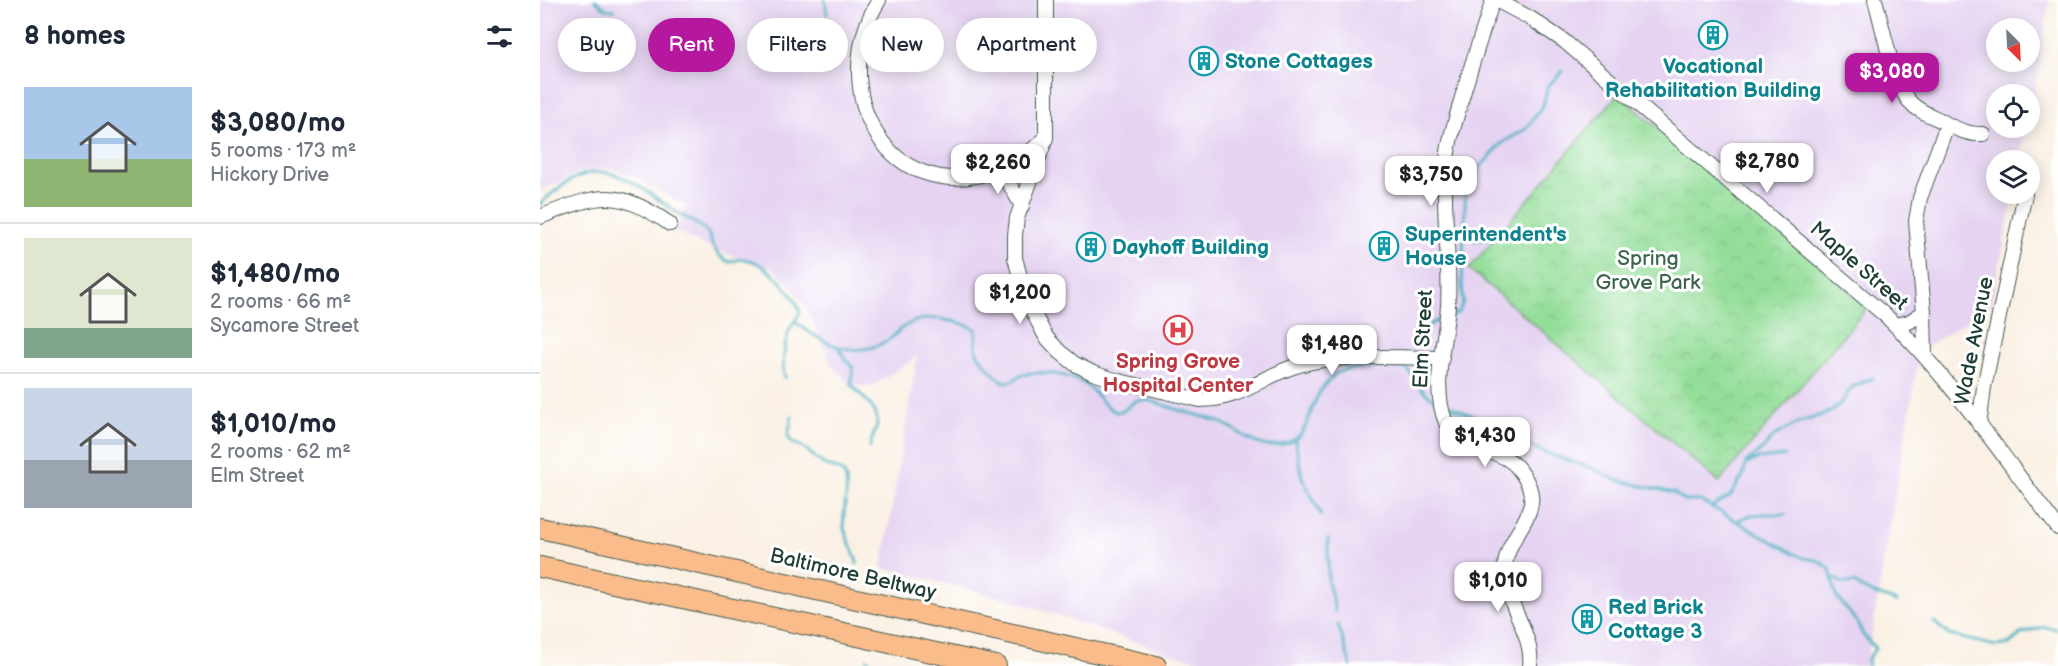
<!DOCTYPE html>
<meta charset="utf-8">
<style>
:root{--surface:#fff;--page:#f2f2f3;--text:#1f2937;--muted:#747a83;--line:#e0e1e3;--accent:#b5179e}
body{margin:0;font-family:"Balsamiq Sans",sans-serif;background:var(--page);color:var(--text);height:100vh;display:flex;flex-direction:column;font-size:22px;white-space:nowrap}
*{box-sizing:border-box;margin:0}
p{font-size:20px;color:var(--muted)}
.icon{flex:none;width:33px;height:33px;fill:none;stroke:currentColor;stroke-width:2;stroke-linecap:round;stroke-linejoin:round}
.map{position:relative;flex:1;overflow:hidden}
.side{display:flex;flex-direction:column;background:var(--surface);width:540px}
.side>*{flex:none}
.hud{position:absolute;left:18px;top:18px;width:570px;height:54px;display:flex;gap:12px}
.needle{width:39px;rotate:156deg}
.controls{position:absolute;left:1446px;top:18px;display:grid;gap:12px}
.controls a{display:grid;place-items:center;width:54px;height:54px;border-radius:50%;background:var(--surface);box-shadow:0 3px 15px #0003;font-size:30px}
.price{position:absolute;translate:-50% -51px;padding:0 14px;border-radius:12px;background:#fff;color:#222;font-size:20px;line-height:39px;filter:drop-shadow(0 2px 3px #0008)}
.price::after{content:'';position:absolute;left:50%;top:36px;width:18px;height:14px;margin-left:-9px;background:inherit;clip-path:polygon(0 0,100% 0,50% 100%)}
.price.on{background:var(--accent);color:#fff}
ul{padding:0;list-style:none}
li{display:flex;align-items:center;gap:18px;height:150px;padding:0 24px}
li+li{border-top:2px solid var(--line)}
li span{display:grid;place-items:center;flex:none;width:168px;height:120px;border-radius:0px;color:#555}
li>.icon{margin-inline-start:auto}
span .icon{width:72px;height:72px;fill:#fffc;stroke-width:1}
li b{font-size:26px}
h2{display:flex;justify-content:space-between;align-items:center;height:72px;padding:0 24px;font-size:26px}
.chip{padding:0 21px;border-radius:27px;background:var(--surface);box-shadow:0 3px 15px #0003;font-size:21px;line-height:54px}
.chip.on{background:var(--accent);color:#fff}
main{display:flex;flex:1;min-height:0}
.map>svg:first-child{display:block}
</style>
<main>
<section class="side">
<h2>8 homes<svg class="icon" aria-label="filters" viewBox="0 0 24 24"><path d="M4 7h16M4 17h16"/><circle cx="9" cy="7" r="2"/><circle cx="15" cy="17" r="2"/></svg></h2>
<ul>
<li><span style="background:linear-gradient(#a9c7e8 60%,#8fb573 0)"><svg class="icon" aria-label="home" viewBox="0 0 24 24"><path d="M3 11l9-7 9 7M6 9v11h12V9"/></svg></span><div><b>$3,080/mo</b><p>5 rooms · 173 m²</p><p>Hickory Drive</p></div></li>
<li><span style="background:linear-gradient(#dfe7d0 75%,#7fa58c 0)"><svg class="icon" aria-label="home" viewBox="0 0 24 24"><path d="M3 11l9-7 9 7M6 9v11h12V9"/></svg></span><div><b>$1,480/mo</b><p>2 rooms · 66 m²</p><p>Sycamore Street</p></div></li>
<li><span style="background:linear-gradient(#c9d6e8 60%,#9aa5b1 0)"><svg class="icon" aria-label="home" viewBox="0 0 24 24"><path d="M3 11l9-7 9 7M6 9v11h12V9"/></svg></span><div><b>$1,010/mo</b><p>2 rooms · 62 m²</p><p>Elm Street</p></div></li>
</ul>
</section>
<div class="map">
<svg width="1518" height="666" viewBox="0 0 1518 666">
<defs>
<pattern id="park-crowns" width="20" height="18" patternUnits="userSpaceOnUse" patternTransform="scale(1.5)"><rect width="20" height="18" fill="#94de9a"/><path d="M2 6a3 3 0 1 1 6 0M12 15a3 3 0 1 1 6 0" fill="none" stroke="#7fbf85"/></pattern>
</defs>
<rect width="100%" height="100%" fill="#fff"/>
<filter id="ink" filterUnits="userSpaceOnUse"><feTurbulence type="fractalNoise" baseFrequency=".0167" numOctaves="2"/><feDisplacementMap in="SourceGraphic" scale="12" xChannelSelector="R" yChannelSelector="G"/><feConvolveMatrix kernelMatrix="1 2 1 2 8 2 1 2 1" color-interpolation-filters="sRGB"/></filter>
<filter id="wash" filterUnits="userSpaceOnUse"><feTurbulence type="fractalNoise" baseFrequency=".008" numOctaves="4" result="noise"/><feDisplacementMap in="SourceGraphic" scale="24" xChannelSelector="R" yChannelSelector="G"/><feGaussianBlur stdDeviation="1.35" result="paint"/><feColorMatrix in="noise" values="0 0 0 0 0 0 0 0 0 0 0 0 0 0 0 0 0 1.4 0 .05"/><feComposite in="paint" operator="in"/></filter>
<g filter="url(#wash)">
<rect width="100%" height="100%" fill="#faf0e3"/>
<path fill="#e5d3f1" fill-rule="evenodd" d="M 0,0 L 1509,0 L 1495,90 L 1490,110 L 1490,94 L 1456,94 L 1456,128 L 1485,128 L 1480,160 L 1456,160 L 1456,194 L 1474,194 L 1451,305 L 1380,351 L 1326,666 L 681,666 L 629,653 L 472,600 L 342,568 L 377,357 L 331,387 L 311,385 L 291,364 L 267,309 L 250,285 L 234,269 L 174,250 L 134,231 L 147,206 L 91,175 L 67,168 L 42,171 L 0,191 ZM 1456,28 L 1490,28 L 1490,62 L 1456,62 Z"/>
<path fill="url(#park-crowns)" stroke="#5a8e67" stroke-width="1.5" d="M 1078,94 L 1328,307 L 1179,482 L 929,269 Z"/>
<g fill="none" stroke-linecap="round" stroke-linejoin="round">
<path stroke="#45b0c3" stroke-width="3" d="M 55,0 L 66,9 L 74,10
M 285,0 L 287,15
M 0,204 C 55,152 80,171 133,210 C 143,217 156,222 165,230 C 170,234 170,241 173,246 C 176,253 183,259 189,262 C 194,261 198,259 203,259 C 225,260 253,292 260,311 C 258,319 253,322 250,329 C 245,340 241,366 245,378
M 934,241 L 951,239
M 911,316 L 919,312 L 923,302 L 922,281 L 926,183 L 962,143 L 987,128 L 1003,105 L 1008,86 L 1023,71
M 255,322 C 284,344 314,361 348,340 C 354,337 357,332 362,328 C 378,317 393,317 411,321 C 420,323 429,324 436,330 C 437,336 435,343 436,349 C 437,356 458,381 466,382 C 473,383 476,377 482,375 C 499,370 522,374 537,380 C 555,386 559,405 576,412 L 583,411 L 595,401 C 611,398 624,406 639,410 C 655,415 671,417 686,425 C 700,432 716,447 732,446 C 776,442 763,412 784,386 C 788,381 792,376 797,373 C 817,364 844,368 865,367 C 879,379 877,390 896,400
M 299,348 L 305,359 L 313,368 L 311,384 C 320,396 339,408 337,424 C 336,433 330,439 330,448
M 872,348 C 877,334 887,324 902,319
M 905,404 L 934,416 L 1003,452 L 1054,469 L 1076,480 L 1134,493 L 1145,501 L 1161,501 L 1253,553 L 1264,558 L 1277,560 L 1290,569 L 1296,596 L 1317,622 L 1323,635 L 1334,647 L 1335,649 L 1328,659 L 1328,666
M 252,416 L 248,436 L 252,443 C 270,448 268,454 282,463 C 289,468 297,467 303,473 C 312,483 301,513 304,528 C 307,541 315,551 317,564
M 755,439 L 762,477 L 781,515
M 1206,464 L 1218,459 L 1245,456
M 1173,506 L 1190,496 L 1203,476 L 1206,462 L 1223,449 L 1234,436 L 1258,423 L 1290,412 L 1301,403 L 1312,387 L 1333,378
M 1199,520 C 1215,511 1229,515 1245,514
M 788,539 L 788,581 L 795,611
M 1292,577 L 1302,583 L 1314,583 L 1329,592 L 1357,602
M 1394,622 L 1409,635 L 1456,646 L 1469,644 L 1482,633 L 1504,627 L 1518,629
M 798,625 L 811,666
M 327,658 L 331,664 L 345,666"/>
</g>
</g>
<g filter="url(#ink)">
<g fill="none" stroke-linecap="round" stroke-linejoin="round">
<g stroke="#40584e" stroke-width="16">
<path id="minor" d="M 339,0 C 284,90 348,212 460,169 C 478,163 492,150 506,138
M 506,0 L 506,138 L 477,218 L 475,235 L 475,258 L 486,299 L 506,337 L 520,352 L 535,364 L 553,373 L 575,380 L 660,400 C 704,400 722,375 759,365 C 800,353 858,358 902,358
M 953,0 C 941,36 929,72 919,108 C 915,123 910,137 908,152 C 900,203 911,255 908,306 C 905,343 891,387 906,423 C 920,457 957,444 977,467 C 1014,510 968,528 965,566 C 962,602 994,631 990,666
M 956,0 L 990,18 L 1024,41 L 1347,317 C 1412,380 1463,457 1518,528
M 1335,0 C 1343,26 1352,81 1369,101 C 1376,110 1389,115 1400,120 C 1413,128 1427,135 1443,134
M 461,169 L 482,206
M 0,217 C 59,194 75,187 130,224
M 1355,325 L 1369,322 L 1384,312
M 1385,357 L 1384,312 L 1376,221 L 1380,198 L 1407,125
M 1439,425 L 1444,387 L 1485,194"/>
</g>
<g stroke="#40584e" stroke-width="22">
<path id="highway" d="M 0,528 L 616,666
M 0,567 L 456,666"/>
</g>
<use href="#minor" stroke="#fff" stroke-width="14"/>
<use href="#highway" stroke="#fabc8b" stroke-width="20"/>
</g>
</g>
<defs>
<g id="building-ring" transform="scale(1.5)"><circle r="9.5" fill="#fff" stroke="#0f9aa8" stroke-width="1.5"/><path d="M-4-6H4V6H1V3H-1V6H-4ZM-2.5-4.3h1.7v1.8h-1.7ZM.8-4.3h1.7v1.8H.8ZM-2.5-1h1.7V.8h-1.7ZM.8-1h1.7V.8H.8Z" fill="#0f9aa8"/></g>
<g id="hospital-ring" transform="scale(1.5)"><circle r="9.5" fill="#fff" stroke="#e0444e" stroke-width="1.5"/><path d="M-5-5h3v3.5h4V-5h3V5h-3V1.5h-4V5h-3Z" fill="#e0444e"/></g>
</defs>
<g fill-rule="evenodd">
<use href="#building-ring" x="1173" y="35"/>
<use href="#building-ring" x="664" y="61"/>
<use href="#building-ring" x="844" y="246"/>
<use href="#building-ring" x="551" y="247"/>
<use href="#hospital-ring" x="638" y="330"/>
<use href="#building-ring" x="1047" y="619"/>
</g>
<g text-anchor="middle" dominant-baseline="central" stroke-width="6" stroke-linejoin="round" paint-order="stroke">
<g font-size="21" font-weight="bold" fill="#0d838f" stroke="#fff" text-anchor="start">
<text x="685" y="61">Stone Cottages</text>
<text x="1173" y="66" text-anchor="middle">Vocational<tspan x="1173" dy="24">Rehabilitation Building</tspan></text>
<text x="865" y="234">Superintendent's<tspan x="865" dy="24">House</tspan></text>
<text x="572" y="247">Dayhoff Building</text>
<text x="1068" y="607">Red Brick<tspan x="1068" dy="24">Cottage 3</tspan></text>
</g>
<g font-size="21" fill="#3c654e" stroke="#fff">
<text x="1108" y="258">Spring<tspan x="1108" dy="24">Grove Park</tspan></text>
</g>
<g font-size="21" fill="#1f3d34" stroke="#fff">
<text transform="translate(1319 266) rotate(41)">Maple Street</text>
<text transform="translate(883 339) rotate(-87)">Elm Street</text>
<text transform="translate(1434 341) rotate(-79)">Wade Avenue</text>
<text transform="translate(313 574) rotate(13)">Baltimore Beltway</text>
</g>
<g font-size="21" font-weight="bold" fill="#be3a42" stroke="#fff">
<text x="638" y="361">Spring Grove<tspan x="638" dy="24">Hospital Center</tspan></text>
</g>
</g>
</svg>
<div class="controls">
<a><svg class="needle" viewBox="-14 -14 28 28"><path d="M0-13l5 13h-10z" fill="#e53935"/><path d="M0 13l5-13h-10z" fill="#747a83"/></svg></a>
<a><svg class="icon" aria-label="locate" viewBox="0 0 24 24"><circle cx="12" cy="12" r="6"/><path d="M12 2v4M12 18v4M2 12h4M18 12h4"/></svg></a>
<a><svg class="icon" aria-label="layers" viewBox="0 0 24 24"><path d="M12 4l9 5-9 5-9-5zM3 14l9 5 9-5"/></svg></a>
</div>
<b class="price on" style="left:1352px;top:104px">$3,080</b>
<b class="price" style="left:1227px;top:194px">$2,780</b>
<b class="price" style="left:458px;top:195px">$2,260</b>
<b class="price" style="left:891px;top:207px">$3,750</b>
<b class="price" style="left:480px;top:325px">$1,200</b>
<b class="price" style="left:792px;top:376px">$1,480</b>
<b class="price" style="left:945px;top:468px">$1,430</b>
<b class="price" style="left:958px;top:613px">$1,010</b>
<div class="hud">
<a class="chip">Buy</a>
<a class="chip on">Rent</a>
<a class="chip">Filters</a>
<a class="chip">New</a>
<a class="chip">Apartment</a>
</div>
</div>
</main>
